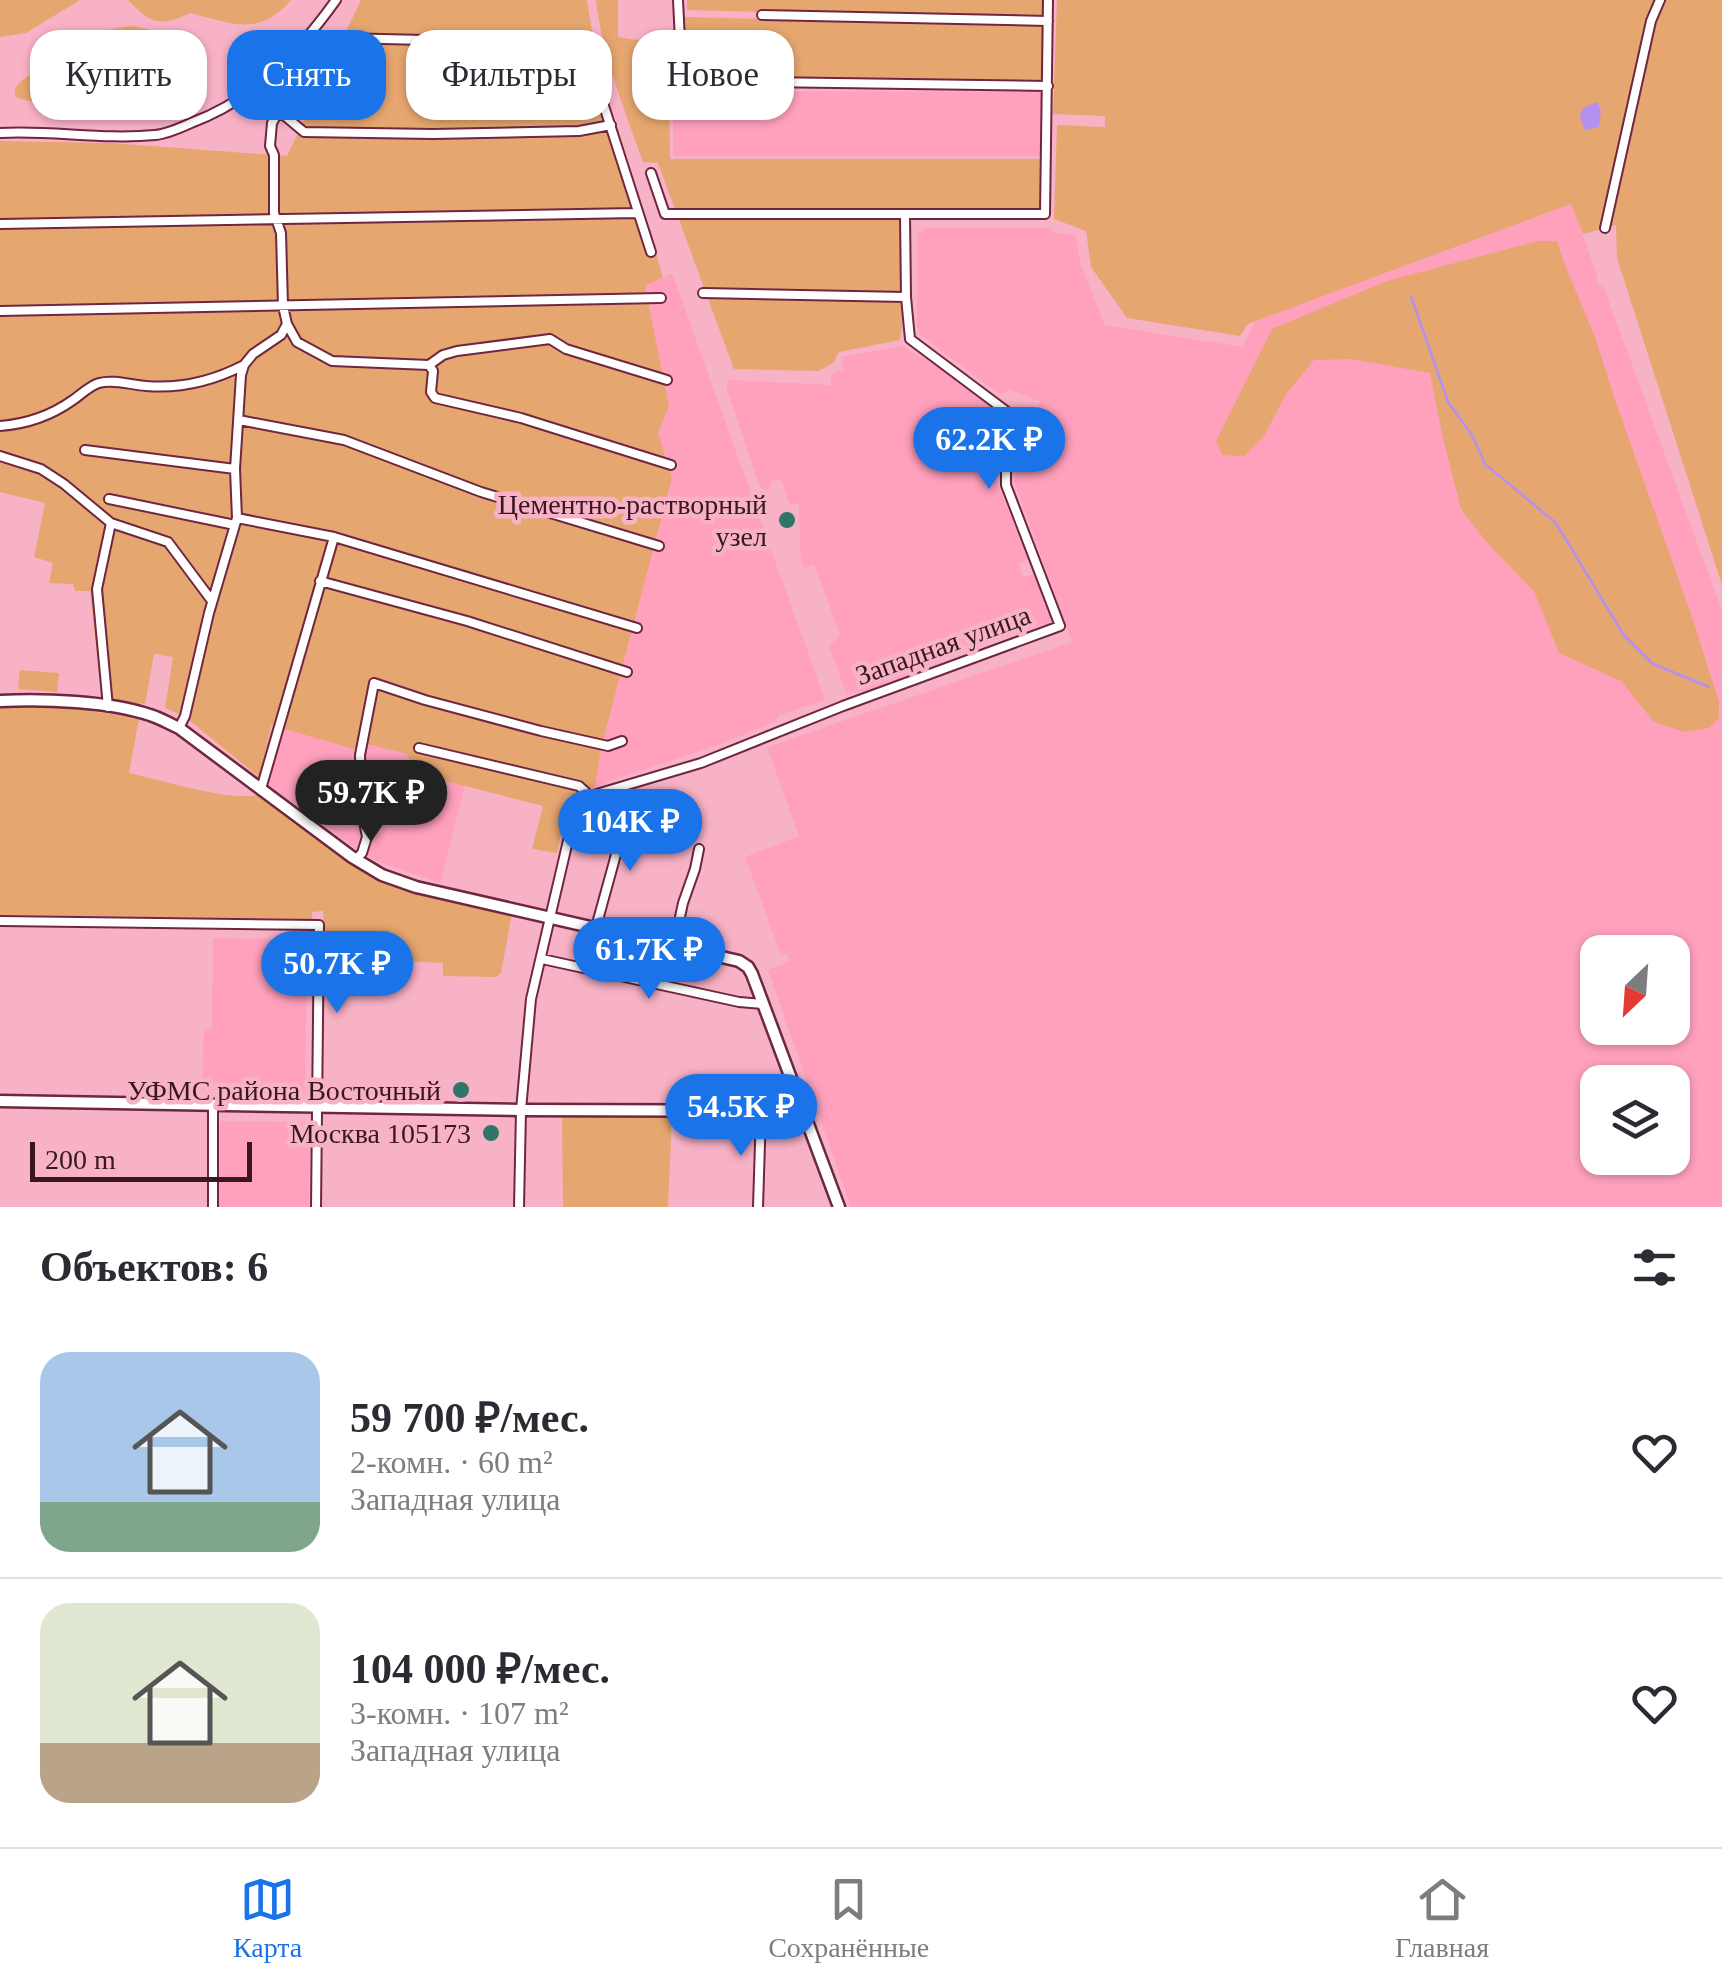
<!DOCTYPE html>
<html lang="ru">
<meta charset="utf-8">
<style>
:root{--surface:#fff;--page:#f7f7f7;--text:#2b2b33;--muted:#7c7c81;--line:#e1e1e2;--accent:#1a73e8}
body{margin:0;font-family:"Times New Roman",serif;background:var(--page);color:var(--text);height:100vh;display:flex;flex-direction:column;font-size:38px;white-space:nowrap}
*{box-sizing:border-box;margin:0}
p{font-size:32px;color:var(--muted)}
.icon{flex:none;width:55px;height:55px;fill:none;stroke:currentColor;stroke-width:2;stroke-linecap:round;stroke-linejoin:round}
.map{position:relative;height:1207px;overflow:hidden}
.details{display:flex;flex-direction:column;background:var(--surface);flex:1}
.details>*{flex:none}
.hud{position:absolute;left:30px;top:30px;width:1000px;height:90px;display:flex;gap:20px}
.needle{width:65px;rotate:205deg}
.controls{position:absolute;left:1580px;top:935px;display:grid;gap:20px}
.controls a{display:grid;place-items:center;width:110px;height:110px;border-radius:20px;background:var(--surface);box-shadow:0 2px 8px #0004;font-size:50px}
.scale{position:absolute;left:30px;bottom:25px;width:222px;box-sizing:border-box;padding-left:10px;border:5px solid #381722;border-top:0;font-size:28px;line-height:35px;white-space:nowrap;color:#381722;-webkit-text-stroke:8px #f8b2c6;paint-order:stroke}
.price{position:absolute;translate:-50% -85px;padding:0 22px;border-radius:35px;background:var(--accent);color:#fff;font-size:32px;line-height:65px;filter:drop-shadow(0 2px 5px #0008)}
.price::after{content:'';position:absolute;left:50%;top:60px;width:30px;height:22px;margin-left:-15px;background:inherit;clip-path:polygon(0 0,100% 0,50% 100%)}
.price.active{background:#222;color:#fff}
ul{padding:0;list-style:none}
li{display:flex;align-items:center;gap:30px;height:250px;padding:0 40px}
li+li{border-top:2px solid var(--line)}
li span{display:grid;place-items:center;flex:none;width:280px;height:200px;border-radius:30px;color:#555}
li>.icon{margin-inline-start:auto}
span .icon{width:120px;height:120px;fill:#fffc;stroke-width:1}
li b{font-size:42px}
h2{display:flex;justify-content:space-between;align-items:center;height:120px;padding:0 40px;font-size:42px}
.chip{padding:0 35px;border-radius:30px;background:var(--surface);box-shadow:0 2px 8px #0004;font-size:35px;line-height:90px}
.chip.active{background:var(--accent);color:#fff}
.tab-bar{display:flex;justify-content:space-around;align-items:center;height:140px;border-top:2px solid var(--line);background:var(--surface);font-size:28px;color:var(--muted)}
.tab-bar a{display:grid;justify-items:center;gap:5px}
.tab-bar .active{color:var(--accent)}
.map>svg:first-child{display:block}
</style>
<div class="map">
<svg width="1722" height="1207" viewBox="0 0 1722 1207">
<rect width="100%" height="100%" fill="#f8b2c6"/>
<path fill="#ffa0bc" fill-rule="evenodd" d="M 673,91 L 1041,92 L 1041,156 L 673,156 Z
M 1572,204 L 1597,276 L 1598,285 L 1603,285 L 1722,611 L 1722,1207 L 851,1207 L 768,970 L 790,961 L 787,953 L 781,955 L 745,857 L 799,836 L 767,747 L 1072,642 L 1014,481 L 1040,401 L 1009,390 L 1003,394 L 996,392 L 922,336 L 917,327 L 918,234 L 924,228 L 1045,228 L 1052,229 L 1053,233 L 1076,235 L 1080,263 L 1105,325 L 1243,347 L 1255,321 ZM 1598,952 L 1672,952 L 1672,1028 L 1598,1028 ZM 1598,1082 L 1672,1082 L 1672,1158 L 1598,1158 Z
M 672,273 L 825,700 L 778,716 L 777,721 L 715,746 L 595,786 L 601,748 L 672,478 L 657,433 L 669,406 L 645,286 Z
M 901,346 L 941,368 L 987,402 L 999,413 L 1008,432 L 997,472 L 994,474 L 1027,559 L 1018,564 L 1023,577 L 1035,574 L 1053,621 L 1020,632 L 1015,619 L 997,624 L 999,637 L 862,692 L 846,693 L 829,646 L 840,635 L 814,564 L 803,568 L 800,551 L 799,504 L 790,505 L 782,481 L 773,480 L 768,490 L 760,487 L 726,387 L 729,380 L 831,385 L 831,374 L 843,370 L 841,357 Z
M 271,725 L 357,749 L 358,741 L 409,754 L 410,772 L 465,786 L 440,883 L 377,861 L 360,852 L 260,778 Z
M 213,938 L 307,940 L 305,1094 L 202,1090 L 204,1029 L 212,1029 Z
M 220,1121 L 310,1122 L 309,1207 L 219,1207 Z"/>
<path fill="#e5a670" d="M 0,0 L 80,0 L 26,33 L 0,37 Z
M 128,0 L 291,0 C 258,38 232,23 190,13 C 161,28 149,23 128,0 Z
M 361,0 L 587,0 L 598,68 L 663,277 L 645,286 L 669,406 L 658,433 L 672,478 L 601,748 L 595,786 L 574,794 L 565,816 L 557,853 L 532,849 L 543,806 L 410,772 L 408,754 L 359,742 L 357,750 L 271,725 L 260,778 L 184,716 L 165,708 L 173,657 L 154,654 L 145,704 L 102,701 L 90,591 L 75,591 L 73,584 L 49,583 L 53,563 L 34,557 L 45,503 L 0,492 L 0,141 L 110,143 L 287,156 Z
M 596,0 L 618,0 L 618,37 L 662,44 L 669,86 L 670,159 L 1041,159 L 1040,209 L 902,209 L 903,320 L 900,340 L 839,352 L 833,363 L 818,371 L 734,369 L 658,163 L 643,162 C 625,110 602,55 596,0 Z
M 687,0 L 1042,0 L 1043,19 L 687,10 Z
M 1057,0 L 1722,0 L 1722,585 L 1617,258 L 1616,225 L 1583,234 L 1571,204 L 1248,324 L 1240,336 L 1127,318 L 1091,267 L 1086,231 L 1054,219 L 1057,125 L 1105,127 L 1105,116 L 1053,114 Z
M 685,17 L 1043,26 L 1042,82 L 686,77 Z
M 134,26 L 151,30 L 172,42 L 177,74 L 174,81 C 143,92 41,113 15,96 L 15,89 L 19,83 C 54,57 89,28 134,26 Z
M 1538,241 L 1557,241 L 1566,268 L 1595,337 L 1614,397 L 1694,623 L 1719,702 L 1719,718 L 1709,728 L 1685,732 L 1654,722 L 1621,681 L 1559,653 L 1534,591 L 1489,545 L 1461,509 L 1442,434 L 1430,373 L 1351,359 L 1314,360 L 1286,394 L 1264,436 L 1244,456 L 1222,455 L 1216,441 L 1272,329 L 1387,281 Z
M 20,670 L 59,673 L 57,692 L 18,689 Z
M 4,706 L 61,707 L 139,718 L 129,773 C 158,779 239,805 263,793 C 299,822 334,855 376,877 C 417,898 466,903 512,913 L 501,973 L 496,977 L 443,976 L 443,963 L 359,959 L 356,952 L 325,951 L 323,911 L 312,912 L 312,919 L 0,915 L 0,708 Z
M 562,1116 L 672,1116 L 668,1207 L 563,1207 Z"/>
<path fill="#b490ef" d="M 1597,102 L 1601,111 L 1599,127 L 1585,130 C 1576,113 1580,108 1597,102 Z"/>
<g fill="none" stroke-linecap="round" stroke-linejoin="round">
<path stroke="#b490ef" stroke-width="2.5" d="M 1411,296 L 1448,402 L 1472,435 L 1485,464 L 1556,523 L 1623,634 L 1653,664 L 1709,687"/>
<g stroke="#6f2641" stroke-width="12">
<path id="minor" d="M 678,0 L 682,81 L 1048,86
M 762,15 L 1048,21
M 339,38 L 592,44 L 595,78 L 651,252
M 279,111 L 304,132 L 433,134 L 579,131 L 611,125
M 0,133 C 51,130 103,140 155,135 C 167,134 180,128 191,123 C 254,100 298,53 336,0
M 651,173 L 665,214 L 905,214
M 0,224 L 637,213
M 1605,228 L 1651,21 L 1660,0
M 703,293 L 906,297
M 0,311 L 661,298
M 287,324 L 297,342 L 332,361 L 429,365 L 433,371 L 431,392 L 435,398 L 521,418 L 671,465
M 429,365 L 443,355 L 457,351 L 550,339 L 566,349 L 667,380
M 239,420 L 344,440 L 481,492 L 659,546
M 0,426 C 26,424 52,415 73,400 C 82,394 89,386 99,383 C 114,379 131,385 146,386 C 181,389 213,381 244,365
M 85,450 L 235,469
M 0,456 L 41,469 L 64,484 L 111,523 L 168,542 L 212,601
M 109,499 L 235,525
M 237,518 L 334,537 L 637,628
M 320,581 L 467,621 L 627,672
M 108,707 L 97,589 L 111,523
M 179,728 L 185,716 L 209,613 L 237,518 L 235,469 L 241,375 L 244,365 L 253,354 L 281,335 L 287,324 L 283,306 L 281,233 L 274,213 L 274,155 L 270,146 L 272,123 L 279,111 L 280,83 L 271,76
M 419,748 L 579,786 L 590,796
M 261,789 L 334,537
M 356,859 L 362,853 L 367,837 L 362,811 L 360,755 L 374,683 L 425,700 L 541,731 L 608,746 L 622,741
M 0,921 L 319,925 L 316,1207
M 596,927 L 628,811
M 674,945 L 683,903 L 695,869 L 699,849
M 542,959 L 739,1002 L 763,1004
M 213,1207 L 213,1105
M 519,1207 L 521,1110 L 531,999 L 574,815 L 579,804 L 590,796 L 701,763 L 843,706 L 1060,626 L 1006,485 L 1006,472 L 1015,431 L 1006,411 L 910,339 L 906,297 L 905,214 L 1045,214 L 1048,0
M 758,1207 L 761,1111"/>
</g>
<g stroke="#6f2641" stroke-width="15">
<path id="tertiary" d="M 0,701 C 44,699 108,701 150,715 C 160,718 170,724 179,728 L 352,857 L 382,875 L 416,887 L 739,961 L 748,967 L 752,974 L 839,1207
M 0,1101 L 521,1110 L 805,1111"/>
</g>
<use href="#minor" stroke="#fff" stroke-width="8"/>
<use href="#tertiary" stroke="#fff" stroke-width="10"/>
</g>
<g fill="#307569" stroke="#f8b2c6" stroke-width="4">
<circle cx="787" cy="520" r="10"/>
<circle cx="461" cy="1090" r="10"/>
<circle cx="491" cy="1133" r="10"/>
</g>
<g text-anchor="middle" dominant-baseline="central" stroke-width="9" stroke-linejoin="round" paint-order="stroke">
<g font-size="28" fill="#381722" stroke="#f8b2c6" text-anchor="end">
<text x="767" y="504">Цементно-растворный<tspan x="767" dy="32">узел</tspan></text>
<text x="441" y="1090">УФМС района Восточный</text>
<text x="471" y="1133">Москва 105173</text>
</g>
<g font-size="28" fill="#381722" stroke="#f8b2c6">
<text transform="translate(943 645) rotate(-20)">Западная улица</text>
</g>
</g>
</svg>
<div class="controls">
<a><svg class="needle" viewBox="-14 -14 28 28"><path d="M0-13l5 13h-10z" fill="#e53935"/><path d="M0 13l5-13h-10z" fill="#7c7c81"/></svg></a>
<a><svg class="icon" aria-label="layers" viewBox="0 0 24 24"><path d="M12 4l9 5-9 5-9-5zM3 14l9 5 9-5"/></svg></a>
</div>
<div class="scale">200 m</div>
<b class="price" style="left:989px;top:492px">62.2K ₽</b>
<b class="price active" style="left:371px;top:845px">59.7K ₽</b>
<b class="price" style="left:630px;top:874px">104K ₽</b>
<b class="price" style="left:649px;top:1002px">61.7K ₽</b>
<b class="price" style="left:337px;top:1016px">50.7K ₽</b>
<b class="price" style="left:741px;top:1159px">54.5K ₽</b>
<div class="hud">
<a class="chip">Купить</a>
<a class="chip active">Снять</a>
<a class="chip">Фильтры</a>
<a class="chip">Новое</a>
</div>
</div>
<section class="details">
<h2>Объектов: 6<svg class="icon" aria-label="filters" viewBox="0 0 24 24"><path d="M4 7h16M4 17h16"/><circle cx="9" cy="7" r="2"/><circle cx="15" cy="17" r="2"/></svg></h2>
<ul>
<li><span style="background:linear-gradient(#a9c7e8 75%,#7fa58c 0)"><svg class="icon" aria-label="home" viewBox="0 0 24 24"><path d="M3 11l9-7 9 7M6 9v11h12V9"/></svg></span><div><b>59 700 ₽/мес.</b><p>2-комн. · 60 m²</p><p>Западная улица</p></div><svg class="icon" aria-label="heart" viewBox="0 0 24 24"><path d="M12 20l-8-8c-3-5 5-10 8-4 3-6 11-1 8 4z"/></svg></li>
<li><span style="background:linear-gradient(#dfe7d0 70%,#b9a48a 0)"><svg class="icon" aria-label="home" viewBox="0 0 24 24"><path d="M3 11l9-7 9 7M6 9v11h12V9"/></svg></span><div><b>104 000 ₽/мес.</b><p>3-комн. · 107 m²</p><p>Западная улица</p></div><svg class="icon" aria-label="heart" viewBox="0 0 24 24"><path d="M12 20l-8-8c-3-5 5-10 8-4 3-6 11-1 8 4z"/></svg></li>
</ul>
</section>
<nav class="tab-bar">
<a class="active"><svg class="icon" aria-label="map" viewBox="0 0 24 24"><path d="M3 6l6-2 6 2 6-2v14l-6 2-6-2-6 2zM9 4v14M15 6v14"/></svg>Карта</a>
<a><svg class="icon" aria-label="saved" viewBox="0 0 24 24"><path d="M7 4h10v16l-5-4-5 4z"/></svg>Сохранённые</a>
<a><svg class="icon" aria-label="home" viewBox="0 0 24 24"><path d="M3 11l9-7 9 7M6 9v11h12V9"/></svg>Главная</a>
</nav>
